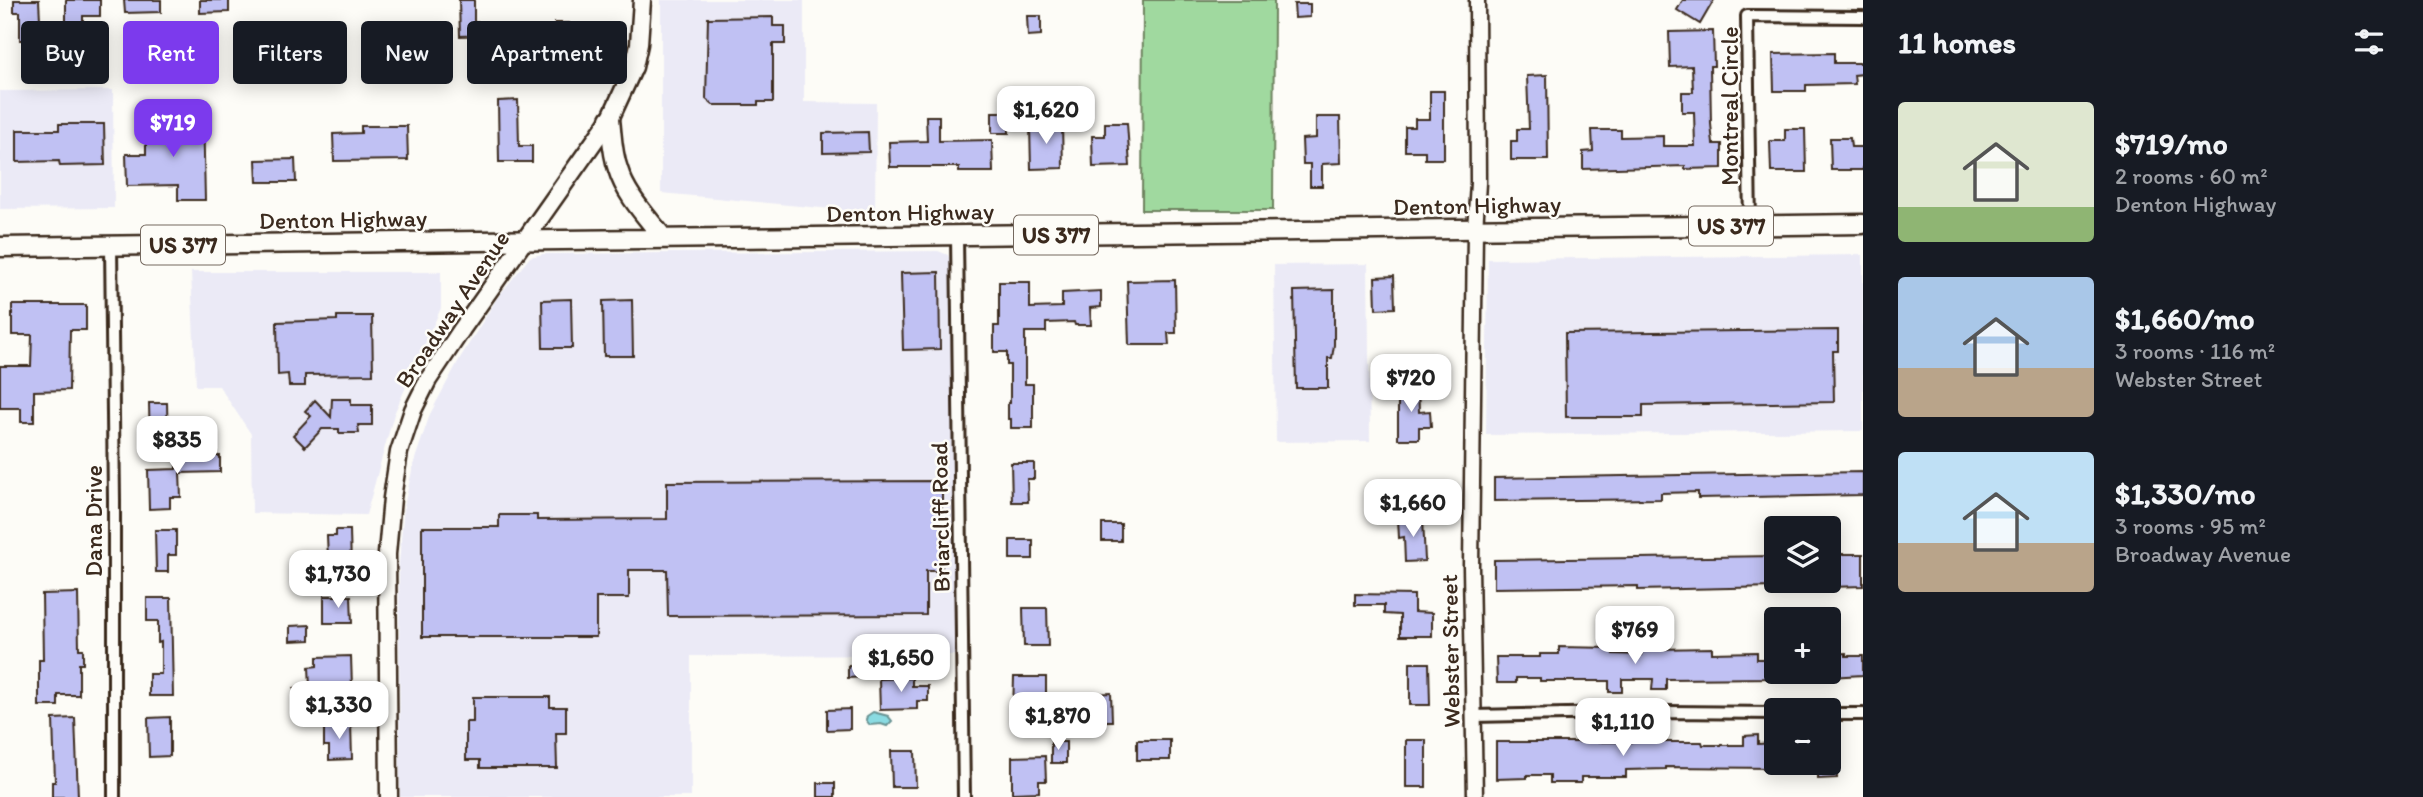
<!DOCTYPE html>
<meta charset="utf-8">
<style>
:root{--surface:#171b24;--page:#242831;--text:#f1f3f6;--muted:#9ea1a6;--accent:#7c3aed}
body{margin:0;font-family:Itim,sans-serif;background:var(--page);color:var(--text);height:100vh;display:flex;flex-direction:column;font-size:26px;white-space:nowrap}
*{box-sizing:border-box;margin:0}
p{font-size:23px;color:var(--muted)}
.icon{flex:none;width:38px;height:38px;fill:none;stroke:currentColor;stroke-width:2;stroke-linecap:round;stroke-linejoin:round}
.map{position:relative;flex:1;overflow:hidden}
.drawer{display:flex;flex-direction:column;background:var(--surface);width:560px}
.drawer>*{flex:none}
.guide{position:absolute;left:21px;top:21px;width:665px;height:63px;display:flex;gap:14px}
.buttons{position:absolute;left:1764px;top:516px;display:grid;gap:14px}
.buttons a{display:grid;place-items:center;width:77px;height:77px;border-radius:7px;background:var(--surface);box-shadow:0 4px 18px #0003;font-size:35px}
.price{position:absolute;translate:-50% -60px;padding:0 16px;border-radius:14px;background:#fff;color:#222;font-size:23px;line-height:46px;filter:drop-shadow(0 2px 4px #0008)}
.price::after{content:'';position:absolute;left:50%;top:42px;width:21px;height:16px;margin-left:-10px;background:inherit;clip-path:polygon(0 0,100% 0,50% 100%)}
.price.selected{background:var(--accent);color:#fff}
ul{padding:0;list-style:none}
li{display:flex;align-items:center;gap:21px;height:175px;padding:0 35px}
li span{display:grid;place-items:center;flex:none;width:196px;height:140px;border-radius:7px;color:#555}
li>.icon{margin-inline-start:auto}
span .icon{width:84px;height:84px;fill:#fffc;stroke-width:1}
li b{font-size:30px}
h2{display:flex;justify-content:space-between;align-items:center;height:84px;padding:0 35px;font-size:30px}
.chip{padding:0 24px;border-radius:7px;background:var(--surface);box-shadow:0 4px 18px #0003;font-size:24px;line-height:63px}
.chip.selected{background:var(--accent);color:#fff}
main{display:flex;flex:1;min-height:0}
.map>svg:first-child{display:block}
</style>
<main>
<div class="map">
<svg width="1863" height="797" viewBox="0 0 1863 797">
<rect width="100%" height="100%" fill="#fdfcf7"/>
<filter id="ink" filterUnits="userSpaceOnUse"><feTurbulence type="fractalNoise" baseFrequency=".0143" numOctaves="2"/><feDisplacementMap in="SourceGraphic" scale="14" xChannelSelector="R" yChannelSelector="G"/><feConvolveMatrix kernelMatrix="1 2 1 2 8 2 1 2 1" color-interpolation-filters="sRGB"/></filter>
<g filter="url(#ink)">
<path fill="#ebeaf6" d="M 661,0 L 804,0 L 804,102 L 876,103 L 875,213 L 661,193 Z
M 113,90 L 114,208 L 0,209 L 0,91 Z
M 938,251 L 948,255 L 951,263 L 955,655 L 691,656 L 691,797 L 400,797 L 399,563 L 404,506 L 414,462 L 430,414 L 460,358 L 498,297 L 530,257 L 543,254 Z
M 1863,255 L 1863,431 L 1486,435 L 1488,259 Z
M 1368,264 L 1370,441 L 1276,442 L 1274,265 Z
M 191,272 L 441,272 L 441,308 L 394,414 L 366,515 L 252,513 L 251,434 L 219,386 L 196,386 Z"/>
<path fill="#a0d99f" stroke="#6e825e" stroke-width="2" d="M 1143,0 L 1274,0 L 1273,210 L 1142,210 Z"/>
<path fill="#8adbe2" stroke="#6a9494" stroke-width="2" d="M 873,712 L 888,716 L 892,721 L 887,726 L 881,724 L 870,725 L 866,720 L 867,716 Z"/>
<path fill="#c0c1f3" stroke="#3b2a1e" stroke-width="2" d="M 14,0 L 39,0 L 41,40 L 20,40 L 20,12 L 14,12 Z
M 66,0 L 100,0 L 100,16 L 83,16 L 83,32 L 66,32 Z
M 124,0 L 161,0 L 161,12 L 125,13 Z
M 200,0 L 229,0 L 229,12 L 200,13 Z
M 459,0 L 474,0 L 474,22 L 490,22 L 491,35 L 460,36 Z
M 1683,0 L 1714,0 L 1700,24 L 1677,10 Z
M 1294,4 L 1310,4 L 1310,17 L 1295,18 Z
M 1027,16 L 1041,16 L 1041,35 L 1028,36 Z
M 773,17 L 773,26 L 785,26 L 785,44 L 773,44 L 773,102 L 758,102 L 758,105 L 713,105 L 706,99 L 708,18 Z
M 555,23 L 569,23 L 569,53 L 556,54 Z
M 1713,31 L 1714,66 L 1710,66 L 1711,124 L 1713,144 L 1722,144 L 1722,168 L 1685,169 L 1685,166 L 1583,169 L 1583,152 L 1593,151 L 1592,130 L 1621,130 L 1621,137 L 1663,136 L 1663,146 L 1695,146 L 1694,112 L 1682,112 L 1682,92 L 1693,92 L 1692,66 L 1670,67 L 1669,32 Z
M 1834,53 L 1834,63 L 1863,63 L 1863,74 L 1854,75 L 1855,84 L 1806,85 L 1806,91 L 1774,91 L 1773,54 Z
M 592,56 L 593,77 L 564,77 L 564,57 Z
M 1547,75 L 1548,160 L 1511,160 L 1511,141 L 1517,141 L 1517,129 L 1529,129 L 1527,76 Z
M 1430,91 L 1444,91 L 1444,159 L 1425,159 L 1425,151 L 1405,151 L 1405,127 L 1415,127 L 1415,119 L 1430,119 Z
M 518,100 L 519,146 L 532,146 L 532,162 L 499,162 L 498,101 Z
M 177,110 L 203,110 L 205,200 L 178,200 L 178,185 L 127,186 L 126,154 L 146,154 L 146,133 L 177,133 Z
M 992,112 L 1009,112 L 1009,133 L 992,133 Z
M 926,116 L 939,116 L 939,141 L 992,140 L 993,172 L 959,172 L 959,167 L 890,167 L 889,142 L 927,141 Z
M 1316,117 L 1340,117 L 1341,163 L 1322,164 L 1322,186 L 1310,186 L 1310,164 L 1303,164 L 1302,139 L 1316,138 Z
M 1105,123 L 1127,123 L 1130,166 L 1093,167 L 1092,136 L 1105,136 Z
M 59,124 L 104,124 L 105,165 L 60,166 L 59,161 L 17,162 L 17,130 L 59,130 Z
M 1062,124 L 1063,168 L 1031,169 L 1030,125 Z
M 361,126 L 407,126 L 408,160 L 334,161 L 333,134 L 361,133 Z
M 1785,129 L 1805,129 L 1806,172 L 1771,172 L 1770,141 L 1785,141 Z
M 868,132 L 869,152 L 823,153 L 823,133 Z
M 1830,138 L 1850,138 L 1851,147 L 1863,147 L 1863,170 L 1831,170 Z
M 295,159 L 296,182 L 257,182 L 256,160 Z
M 939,272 L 940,349 L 903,350 L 901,273 Z
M 1394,276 L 1395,308 L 1376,309 L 1375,277 Z
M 1175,280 L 1176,333 L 1168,333 L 1169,345 L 1129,345 L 1127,281 Z
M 999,282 L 1030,282 L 1030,308 L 1062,307 L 1062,293 L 1101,291 L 1101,307 L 1090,308 L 1091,325 L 1075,325 L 1074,322 L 1046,323 L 1046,332 L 1025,332 L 1025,384 L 1033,384 L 1033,428 L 1011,428 L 1011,419 L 1008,419 L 1008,403 L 1010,403 L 1010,365 L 1007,365 L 1007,352 L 994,352 L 994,326 L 999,326 Z
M 1334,290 L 1334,345 L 1332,358 L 1328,358 L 1328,388 L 1296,388 L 1294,291 Z
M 571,299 L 572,348 L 543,348 L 542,300 Z
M 632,300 L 633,356 L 604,356 L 603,301 Z
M 12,305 L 86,305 L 86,330 L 70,330 L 69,390 L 34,391 L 34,422 L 21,422 L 21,408 L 0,408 L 0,366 L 31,366 L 32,335 L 12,335 Z
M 337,316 L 372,316 L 373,374 L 305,375 L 305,386 L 289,386 L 288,374 L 278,375 L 277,322 L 337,320 Z
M 1838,330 L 1838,351 L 1833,351 L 1834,402 L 1643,405 L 1643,417 L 1566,417 L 1565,333 Z
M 1398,386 L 1418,386 L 1419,412 L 1430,411 L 1431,427 L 1419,427 L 1419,439 L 1398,439 Z
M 332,399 L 351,399 L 351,405 L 372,405 L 372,425 L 358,425 L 359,433 L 339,433 L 339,429 L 322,429 L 305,447 L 293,435 L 311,416 L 305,411 L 315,400 L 331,417 Z
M 149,403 L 167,403 L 168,444 L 150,444 Z
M 176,444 L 190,444 L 190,456 L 220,456 L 220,472 L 180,473 L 181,497 L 170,497 L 170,508 L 149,509 L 148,470 L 176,469 Z
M 1011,463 L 1034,463 L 1034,479 L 1027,479 L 1028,502 L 1012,502 Z
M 1863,472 L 1863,495 L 1698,498 L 1698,492 L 1661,493 L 1661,499 L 1494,501 L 1494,478 Z
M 942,481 L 942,571 L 926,571 L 926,615 L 668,616 L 667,570 L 629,570 L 629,598 L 596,598 L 596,637 L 422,637 L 422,527 L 499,527 L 499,515 L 537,515 L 537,520 L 667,519 L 667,482 Z
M 1423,518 L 1425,561 L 1405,562 L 1404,537 L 1399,538 L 1398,519 Z
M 1102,524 L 1121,524 L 1121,541 L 1102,541 Z
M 155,530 L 176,530 L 176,555 L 168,555 L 168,572 L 156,572 Z
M 336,530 L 350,530 L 351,567 L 340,567 L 340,557 L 328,558 L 327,536 L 336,536 Z
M 1010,540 L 1033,540 L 1033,559 L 1010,559 Z
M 1829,554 L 1863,554 L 1863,586 L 1829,587 Z
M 1776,556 L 1776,587 L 1638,590 L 1638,586 L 1494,588 L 1494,560 Z
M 78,593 L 79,649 L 83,649 L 83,664 L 79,664 L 79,695 L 58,695 L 58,706 L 39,706 L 39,660 L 43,660 L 42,594 Z
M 1355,594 L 1414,595 L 1414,612 L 1432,613 L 1432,636 L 1400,636 L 1400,615 L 1384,614 L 1384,605 L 1355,605 Z
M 324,596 L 351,596 L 352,623 L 324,623 Z
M 147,598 L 171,598 L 173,696 L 149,696 L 149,674 L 161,674 L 161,642 L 158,643 L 158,621 L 147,621 Z
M 1023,608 L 1047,608 L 1048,646 L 1024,646 Z
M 310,625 L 310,640 L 290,641 L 290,626 Z
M 1642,646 L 1655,646 L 1655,649 L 1712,648 L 1712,653 L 1757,652 L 1757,659 L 1776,659 L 1776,678 L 1666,679 L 1666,690 L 1652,690 L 1653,679 L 1622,679 L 1622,692 L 1609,692 L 1609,681 L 1540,681 L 1540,678 L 1516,678 L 1516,683 L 1497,683 L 1496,657 L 1540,657 L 1540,654 L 1559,654 L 1559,647 L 1613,648 L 1613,654 L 1642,655 Z
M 1846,653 L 1846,656 L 1863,656 L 1863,675 L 1829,677 L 1829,654 Z
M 351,656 L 352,687 L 315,687 L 315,703 L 294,704 L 294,688 L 310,687 L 309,667 L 317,666 L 317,657 Z
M 1410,663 L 1429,663 L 1430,705 L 1410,705 Z
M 848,666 L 864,666 L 865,677 L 848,678 Z
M 1014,677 L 1046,677 L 1046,724 L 1022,724 L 1022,711 L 1013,711 Z
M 912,678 L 912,686 L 928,686 L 928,701 L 917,701 L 917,709 L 880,710 L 879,679 Z
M 1111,693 L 1112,721 L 1083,721 L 1083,705 L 1091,705 L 1091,694 Z
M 473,697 L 550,697 L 550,707 L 566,707 L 566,733 L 556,733 L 557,768 L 480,768 L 480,760 L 466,760 L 466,722 L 473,722 Z
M 850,709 L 850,729 L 827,730 L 827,710 Z
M 170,717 L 170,756 L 149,757 L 148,718 Z
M 75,718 L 78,797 L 52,797 L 52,782 L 55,782 L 53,719 Z
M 351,723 L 352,759 L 329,760 L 329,746 L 324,746 L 324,724 Z
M 1758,735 L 1758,744 L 1776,743 L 1776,768 L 1666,767 L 1666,769 L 1626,770 L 1626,777 L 1581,777 L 1581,783 L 1550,783 L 1550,775 L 1527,775 L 1527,778 L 1496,779 L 1496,742 L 1702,742 L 1703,745 L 1744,745 L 1744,736 Z
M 1137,740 L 1170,740 L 1170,760 L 1137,760 Z
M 1406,740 L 1426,740 L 1426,787 L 1406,787 Z
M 1051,742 L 1066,742 L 1066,763 L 1051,763 Z
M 891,751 L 915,751 L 916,787 L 892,787 Z
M 1045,756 L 1046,781 L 1039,781 L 1039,792 L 1012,793 L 1012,757 Z
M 1818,763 L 1836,763 L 1837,778 L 1818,779 Z
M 818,783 L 835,783 L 835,797 L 818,797 Z"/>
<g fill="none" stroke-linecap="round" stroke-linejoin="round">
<g stroke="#3b2a1e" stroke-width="16">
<path id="minor" d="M 1750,226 L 1747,16 L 1863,17
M 957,236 L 964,797
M 111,246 L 114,499 L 114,797
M 1829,714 L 1863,714
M 1473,716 L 1668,712 L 1776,713"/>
</g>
<g stroke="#3b2a1e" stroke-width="19">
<path id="tertiary" d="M 1475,797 L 1471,567 L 1475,230 L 1478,183 L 1477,0"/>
</g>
<g stroke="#3b2a1e" stroke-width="21">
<path id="secondary" d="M 389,797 L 387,554 L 392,498 L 399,452 L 413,410 L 428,380 L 462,329 L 610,119 L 634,67 L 639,44 L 642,0"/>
</g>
<g stroke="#3b2a1e" stroke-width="23">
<path id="primary" d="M 610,119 C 612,136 612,153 618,169 C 626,196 648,218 664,239
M 0,247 L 1863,224"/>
</g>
<use href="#minor" stroke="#fdfcf7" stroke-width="10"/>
<use href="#tertiary" stroke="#fdfcf7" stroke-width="14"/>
<use href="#secondary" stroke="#fdfcf7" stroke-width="16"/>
<use href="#primary" stroke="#fdfcf7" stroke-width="18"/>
</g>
</g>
<g text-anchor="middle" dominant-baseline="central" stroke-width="5" stroke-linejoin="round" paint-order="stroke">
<g fill="#fdfcf7" stroke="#75695f" stroke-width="2">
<rect x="1689" y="206.5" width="84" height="39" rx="5"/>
<rect x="1014" y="215.5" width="84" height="39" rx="5"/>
<rect x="141" y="225.5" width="84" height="39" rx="5"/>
</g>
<g font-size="23" font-weight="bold" fill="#3b2a1e">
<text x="1731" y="226">US 377</text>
<text x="1056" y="235">US 377</text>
<text x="183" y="245">US 377</text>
</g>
<g font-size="24" fill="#3b2a1e" stroke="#fdfcf7">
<text transform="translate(1729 106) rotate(-90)">Montreal Circle</text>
<text transform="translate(1477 205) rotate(-1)">Denton Highway</text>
<text transform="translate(910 212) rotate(-1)">Denton Highway</text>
<text transform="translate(343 219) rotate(-1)">Denton Highway</text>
<text transform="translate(452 309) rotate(-56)">Broadway Avenue</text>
<text transform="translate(940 517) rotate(-91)">Briarcliff Road</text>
<text transform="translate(93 521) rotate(-90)">Dana Drive</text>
<text transform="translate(1450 651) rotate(-91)">Webster Street</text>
</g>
</g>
</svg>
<div class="buttons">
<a><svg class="icon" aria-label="layers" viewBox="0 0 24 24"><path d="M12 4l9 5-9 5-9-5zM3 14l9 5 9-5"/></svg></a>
<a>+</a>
<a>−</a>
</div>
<b class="price" style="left:1046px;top:146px">$1,620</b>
<b class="price selected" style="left:173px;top:159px">$719</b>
<b class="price" style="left:1411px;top:414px">$720</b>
<b class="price" style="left:177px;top:476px">$835</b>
<b class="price" style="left:1413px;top:539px">$1,660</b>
<b class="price" style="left:338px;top:610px">$1,730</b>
<b class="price" style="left:1635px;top:666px">$769</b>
<b class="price" style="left:901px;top:694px">$1,650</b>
<b class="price" style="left:339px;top:741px">$1,330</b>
<b class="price" style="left:1058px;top:752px">$1,870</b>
<b class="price" style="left:1623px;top:758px">$1,110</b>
<div class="guide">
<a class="chip">Buy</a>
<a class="chip selected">Rent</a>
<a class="chip">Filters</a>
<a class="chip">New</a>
<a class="chip">Apartment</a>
</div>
</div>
<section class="drawer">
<h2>11 homes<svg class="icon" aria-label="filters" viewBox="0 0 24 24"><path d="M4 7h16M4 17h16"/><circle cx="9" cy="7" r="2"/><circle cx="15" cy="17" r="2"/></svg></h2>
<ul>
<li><span style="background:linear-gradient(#dfe7d0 75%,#8fb573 0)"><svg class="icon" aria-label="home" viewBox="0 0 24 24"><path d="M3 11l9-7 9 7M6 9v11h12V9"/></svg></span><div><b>$719/mo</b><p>2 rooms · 60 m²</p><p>Denton Highway</p></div></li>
<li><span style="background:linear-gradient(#a9c7e8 65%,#b9a48a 0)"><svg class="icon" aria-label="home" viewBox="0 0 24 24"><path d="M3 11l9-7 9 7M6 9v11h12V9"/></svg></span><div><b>$1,660/mo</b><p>3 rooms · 116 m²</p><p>Webster Street</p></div></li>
<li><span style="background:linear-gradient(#bfe0f5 65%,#b9a48a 0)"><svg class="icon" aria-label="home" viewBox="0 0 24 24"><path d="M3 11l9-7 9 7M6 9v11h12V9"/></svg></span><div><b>$1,330/mo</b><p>3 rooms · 95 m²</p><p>Broadway Avenue</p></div></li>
</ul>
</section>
</main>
